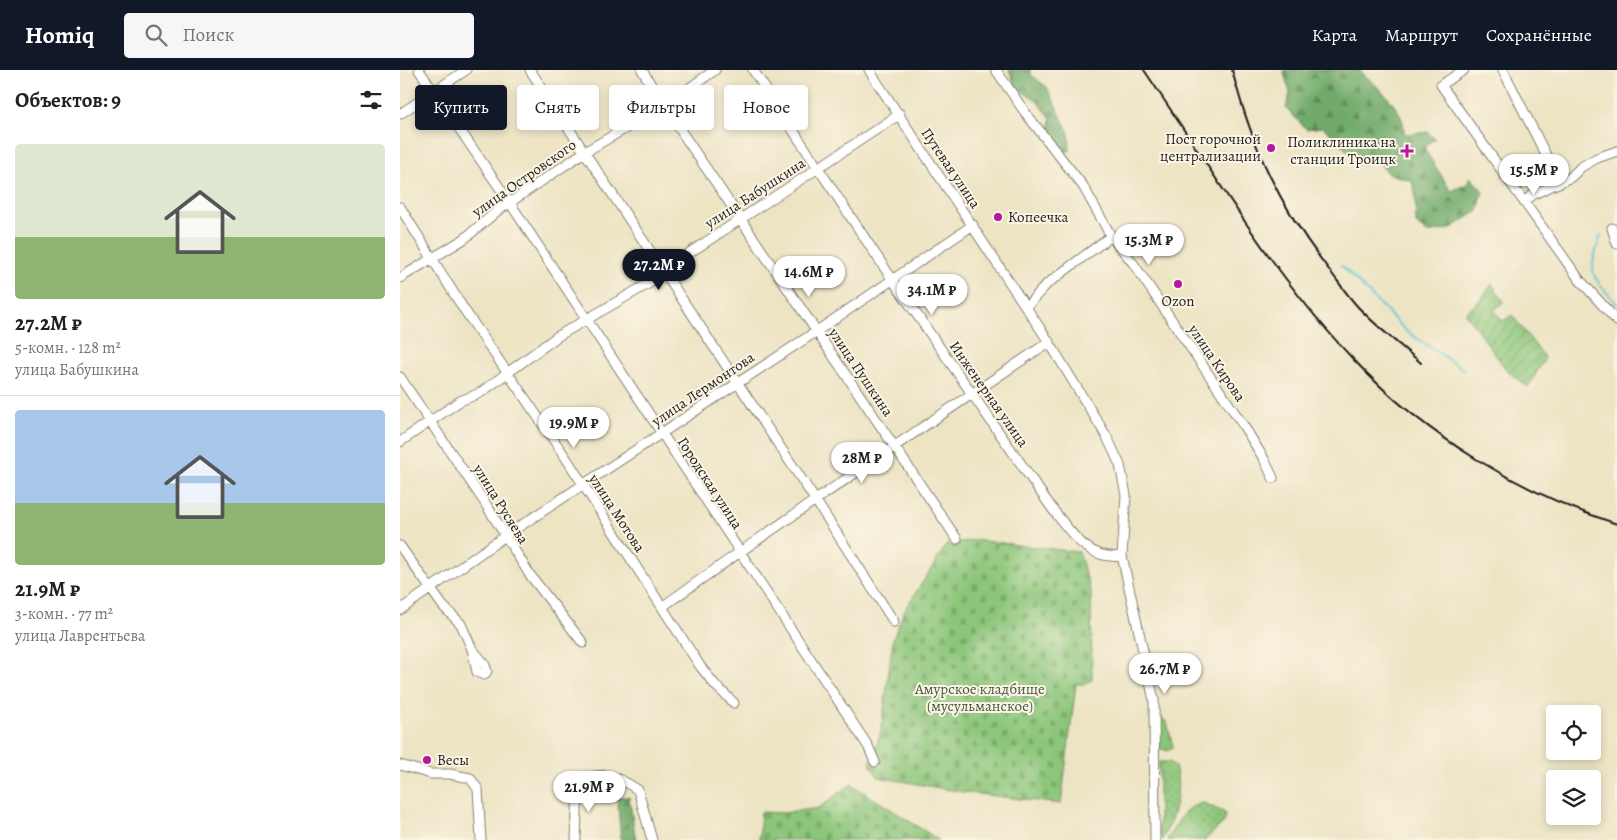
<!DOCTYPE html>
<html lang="ru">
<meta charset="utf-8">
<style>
:root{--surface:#fff;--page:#f6f6f6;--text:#202124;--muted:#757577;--line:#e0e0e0;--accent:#111827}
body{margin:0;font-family:Alegreya,serif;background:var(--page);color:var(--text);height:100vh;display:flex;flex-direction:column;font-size:19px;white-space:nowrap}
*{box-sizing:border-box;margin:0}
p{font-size:16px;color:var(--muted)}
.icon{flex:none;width:28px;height:28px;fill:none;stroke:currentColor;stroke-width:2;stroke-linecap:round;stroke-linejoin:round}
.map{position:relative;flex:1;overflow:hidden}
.side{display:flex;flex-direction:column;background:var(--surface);width:400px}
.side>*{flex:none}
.top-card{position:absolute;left:15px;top:15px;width:475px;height:45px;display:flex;gap:10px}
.buttons{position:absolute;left:1146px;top:635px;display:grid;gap:10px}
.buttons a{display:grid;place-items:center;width:55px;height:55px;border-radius:5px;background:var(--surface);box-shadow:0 2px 8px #0003;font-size:25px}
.price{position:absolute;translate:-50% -42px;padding:0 11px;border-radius:18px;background:#fff;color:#222;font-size:16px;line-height:32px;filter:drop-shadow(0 1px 2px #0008)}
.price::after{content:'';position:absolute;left:50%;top:30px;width:15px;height:11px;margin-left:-8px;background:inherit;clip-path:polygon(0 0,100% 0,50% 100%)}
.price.active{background:var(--accent);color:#fff}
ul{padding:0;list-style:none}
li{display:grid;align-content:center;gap:10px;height:265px;padding:0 15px}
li+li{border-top:1px solid var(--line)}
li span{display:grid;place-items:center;height:155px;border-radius:5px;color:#555}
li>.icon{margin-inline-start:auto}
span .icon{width:90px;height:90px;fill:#fffc;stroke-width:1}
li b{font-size:21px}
h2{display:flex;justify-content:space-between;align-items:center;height:60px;padding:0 15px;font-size:21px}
.pill{padding:0 18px;border-radius:5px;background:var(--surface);box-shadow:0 2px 8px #0003;font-size:18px;line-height:45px}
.pill.active{background:var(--accent);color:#fff}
header{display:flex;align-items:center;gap:30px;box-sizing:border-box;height:70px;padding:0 25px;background:var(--accent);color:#fff}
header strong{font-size:24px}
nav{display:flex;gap:28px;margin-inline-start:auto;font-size:18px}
.search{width:350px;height:45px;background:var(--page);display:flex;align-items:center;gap:12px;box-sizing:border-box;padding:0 18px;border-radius:5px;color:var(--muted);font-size:19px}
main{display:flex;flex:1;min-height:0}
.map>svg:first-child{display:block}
</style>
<header>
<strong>Homiq</strong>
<div class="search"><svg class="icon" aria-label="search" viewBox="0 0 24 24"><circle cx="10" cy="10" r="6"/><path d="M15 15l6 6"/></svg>Поиск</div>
<nav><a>Карта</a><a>Маршрут</a><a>Сохранённые</a></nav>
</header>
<main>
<section class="side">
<h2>Объектов: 9<svg class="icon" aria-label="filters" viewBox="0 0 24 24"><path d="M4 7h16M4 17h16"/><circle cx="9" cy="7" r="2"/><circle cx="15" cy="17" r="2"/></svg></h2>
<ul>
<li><span style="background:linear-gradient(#dfe7d0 60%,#8fb573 0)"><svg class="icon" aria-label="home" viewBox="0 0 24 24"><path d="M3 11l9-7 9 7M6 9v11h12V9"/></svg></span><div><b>27.2M ₽</b><p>5-комн. · 128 m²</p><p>улица Бабушкина</p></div></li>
<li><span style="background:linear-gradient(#a9c7e8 60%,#8fb573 0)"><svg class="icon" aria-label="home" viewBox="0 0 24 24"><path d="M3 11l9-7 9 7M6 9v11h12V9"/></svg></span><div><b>21.9M ₽</b><p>3-комн. · 77 m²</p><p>улица Лаврентьева</p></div></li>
</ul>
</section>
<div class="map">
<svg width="1217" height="770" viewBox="0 0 1217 770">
<defs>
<pattern id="grass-dots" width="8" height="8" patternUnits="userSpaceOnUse" patternTransform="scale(1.25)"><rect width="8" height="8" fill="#8cc67a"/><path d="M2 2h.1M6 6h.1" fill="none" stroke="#78aa69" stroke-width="1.8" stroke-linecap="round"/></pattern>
<pattern id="forest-firs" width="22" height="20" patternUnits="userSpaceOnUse" patternTransform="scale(1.25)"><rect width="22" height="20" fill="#71ab6a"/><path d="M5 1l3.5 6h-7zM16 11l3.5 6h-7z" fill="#5c8a56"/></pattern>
<pattern id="cemetery-stones" width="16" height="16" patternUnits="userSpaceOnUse" patternTransform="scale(1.25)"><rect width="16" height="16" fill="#8cc67a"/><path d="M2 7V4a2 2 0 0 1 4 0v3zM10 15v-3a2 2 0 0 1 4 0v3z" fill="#78aa69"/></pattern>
<pattern id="garden-furrows" width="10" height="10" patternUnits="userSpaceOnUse" patternTransform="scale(1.25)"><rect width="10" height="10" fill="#8cc67a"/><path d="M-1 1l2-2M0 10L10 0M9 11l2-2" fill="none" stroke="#78aa69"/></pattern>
</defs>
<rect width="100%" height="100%" fill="#fcf5e5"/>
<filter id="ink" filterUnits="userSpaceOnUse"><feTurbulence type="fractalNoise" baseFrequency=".02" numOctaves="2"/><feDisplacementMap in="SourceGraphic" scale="10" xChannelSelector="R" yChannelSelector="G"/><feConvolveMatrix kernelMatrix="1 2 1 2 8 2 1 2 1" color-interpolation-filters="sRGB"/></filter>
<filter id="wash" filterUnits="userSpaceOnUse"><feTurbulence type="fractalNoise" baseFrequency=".0096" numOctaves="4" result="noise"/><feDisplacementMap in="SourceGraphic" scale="20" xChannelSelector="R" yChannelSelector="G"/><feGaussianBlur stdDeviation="1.12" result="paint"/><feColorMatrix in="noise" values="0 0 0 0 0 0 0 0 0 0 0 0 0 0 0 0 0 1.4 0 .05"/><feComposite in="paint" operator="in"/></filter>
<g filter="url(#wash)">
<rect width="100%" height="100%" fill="#ede4c4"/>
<path fill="url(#grass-dots)" stroke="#54714b" d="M 761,648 L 767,652 L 773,677 L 768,681 L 758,678 L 758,650 Z
M 759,692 L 770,692 L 775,696 C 782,721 774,747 762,770 L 759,770 Z
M 804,733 L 825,743 L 825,751 L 805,770 L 767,770 C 777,754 784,735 804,733 Z"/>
<path fill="url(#forest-firs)" stroke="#466443" d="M 609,0 L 630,0 L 631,5 L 647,17 L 669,63 L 670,81 L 659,82 L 648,67 L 651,48 L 634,28 L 617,20 Z
M 960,0 C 977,18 1006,38 1004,64 L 1028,62 L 1035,69 L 1025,76 L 1025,80 L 1051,121 L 1067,114 L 1070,107 L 1083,121 L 1078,141 L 1050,159 L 1027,163 L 1016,154 L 1015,123 L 1012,111 L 987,103 L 977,90 L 961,95 L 923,57 L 906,59 L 886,38 L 890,23 L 883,0 Z
M 217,727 L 229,727 L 236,770 L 221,770 Z"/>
<path fill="url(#cemetery-stones)" stroke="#54714b" d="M 575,470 L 679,482 L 691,522 L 692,610 L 685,614 L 676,614 L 661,734 L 562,722 L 478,707 L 470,694 L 481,662 L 493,569 L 504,541 L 547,474 Z
M 451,714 L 539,770 L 359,770 L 361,742 L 384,743 L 419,738 Z"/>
<path fill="url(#garden-furrows)" stroke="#54714b" d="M 1092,214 L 1104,232 L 1094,240 L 1103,251 L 1112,245 L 1145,288 L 1128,317 L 1108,302 L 1065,243 L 1080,230 Z"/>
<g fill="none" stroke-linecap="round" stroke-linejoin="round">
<path stroke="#5cc9d1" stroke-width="2" d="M 1201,165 C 1188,204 1189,203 1217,234
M 941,195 L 1006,261 L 1064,300"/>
</g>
</g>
<g filter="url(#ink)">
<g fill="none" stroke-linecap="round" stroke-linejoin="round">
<g stroke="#848070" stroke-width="11">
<path id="minor" d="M 19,0 L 110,133 L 468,676 L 475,692
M 130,0 L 416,431 L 494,552
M 242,0 L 264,36 L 557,469
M 353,0 L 492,209 L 651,437 C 670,461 687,491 722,486
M 469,0 L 649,272 L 707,367 L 720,395 L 726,425 L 722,486 L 754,630 L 755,770
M 596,0 L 624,41 L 683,116 L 711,166 L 733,193 L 843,355 L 864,389 L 873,408
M 1064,0 L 1041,15 L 1179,209 L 1217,251
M 1103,0 L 1160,113
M 0,44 L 66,0
M 1124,132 L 1134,124 L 1171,107 L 1181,97 L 1197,88 L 1217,81
M 0,137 L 63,238 L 166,388 L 300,596 L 316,616 L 334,633
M 1212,158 L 1217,174
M 0,208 L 64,169 L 96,142 L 183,83 L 264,36 L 315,0
M 626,237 L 647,214 L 711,166
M 0,307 L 85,433 L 130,505 L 183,573
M 0,372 L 60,331 L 80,323 L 158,266 L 253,211 L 262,201 L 500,44
M 0,476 L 43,536 L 61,554 L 72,579 L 77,602 L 84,605 L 87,601 L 84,593 L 72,579
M 262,537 C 389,446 519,360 649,272
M 0,540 L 105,466 L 417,261 L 573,155
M 0,695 L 31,704 L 50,704 L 70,708 L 78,719 L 81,770
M 176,770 L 178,714 C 199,698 219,707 238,720 L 252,770"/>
</g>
<use href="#minor" stroke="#fff" stroke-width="9"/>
<path stroke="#1c1c1c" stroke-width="2" d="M 744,0 C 811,98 872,204 954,290 C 1025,366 1119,422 1217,454
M 832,0 C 853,80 879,135 930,201 C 939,213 948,226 958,237 C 977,257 1000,275 1021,293"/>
</g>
</g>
<g fill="#b5179e" stroke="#fcf5e5" stroke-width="2">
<circle cx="871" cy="78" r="5"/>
<path d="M1004.5 73.5h5v5h5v5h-5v5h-5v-5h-5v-5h5z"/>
<circle cx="598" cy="147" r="5"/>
<circle cx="778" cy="214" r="5"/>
<circle cx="27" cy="690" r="5"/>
</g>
<g text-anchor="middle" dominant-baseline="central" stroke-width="4" stroke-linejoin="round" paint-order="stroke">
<g font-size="15" fill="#1c1c1c" stroke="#fcf5e5" text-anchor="end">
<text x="861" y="69">Пост горочной<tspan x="861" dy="17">централизации</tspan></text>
<text x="996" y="72">Поликлиника на<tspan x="996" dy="17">станции Троицк</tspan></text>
<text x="608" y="147" text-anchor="start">Копеечка</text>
<text x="778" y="231" text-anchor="middle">Ozon</text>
<text x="37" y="690" text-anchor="start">Весы</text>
</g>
<g font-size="15" fill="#1c1c1c" stroke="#fcf5e5">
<text transform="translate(551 98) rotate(56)">Путевая улица</text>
<text transform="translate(124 108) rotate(-35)">улица Островского</text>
<text transform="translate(355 123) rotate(-33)">улица Бабушкина</text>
<text transform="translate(817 293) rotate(56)">улица Кирова</text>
<text transform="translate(461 302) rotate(56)">улица Пушкина</text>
<text transform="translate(303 319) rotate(-34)">улица Лермонтова</text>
<text transform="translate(589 324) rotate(55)">Инженерная улица</text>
<text transform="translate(310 413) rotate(57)">Городская улица</text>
<text transform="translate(101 434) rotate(58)">улица Русяева</text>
<text transform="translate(217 443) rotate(57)">улица Мотова</text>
</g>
<g font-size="15" fill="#43583d" stroke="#fcf5e5">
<text x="580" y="619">Амурское кладбище<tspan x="580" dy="17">(мусульманское)</tspan></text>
</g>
</g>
</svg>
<div class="buttons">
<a><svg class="icon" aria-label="locate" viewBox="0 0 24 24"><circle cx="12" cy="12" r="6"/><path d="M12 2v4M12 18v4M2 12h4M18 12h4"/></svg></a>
<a><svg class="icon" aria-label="layers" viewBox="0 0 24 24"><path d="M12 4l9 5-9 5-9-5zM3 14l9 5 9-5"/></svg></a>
</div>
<b class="price" style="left:1134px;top:126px">15.5M ₽</b>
<b class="price" style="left:749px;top:196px">15.3M ₽</b>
<b class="price active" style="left:259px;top:221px">27.2M ₽</b>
<b class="price" style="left:409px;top:228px">14.6M ₽</b>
<b class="price" style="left:532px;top:246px">34.1M ₽</b>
<b class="price" style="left:174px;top:379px">19.9M ₽</b>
<b class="price" style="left:462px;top:414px">28M ₽</b>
<b class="price" style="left:765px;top:625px">26.7M ₽</b>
<b class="price" style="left:189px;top:743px">21.9M ₽</b>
<div class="top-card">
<a class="pill active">Купить</a>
<a class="pill">Снять</a>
<a class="pill">Фильтры</a>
<a class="pill">Новое</a>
</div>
</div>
</main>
